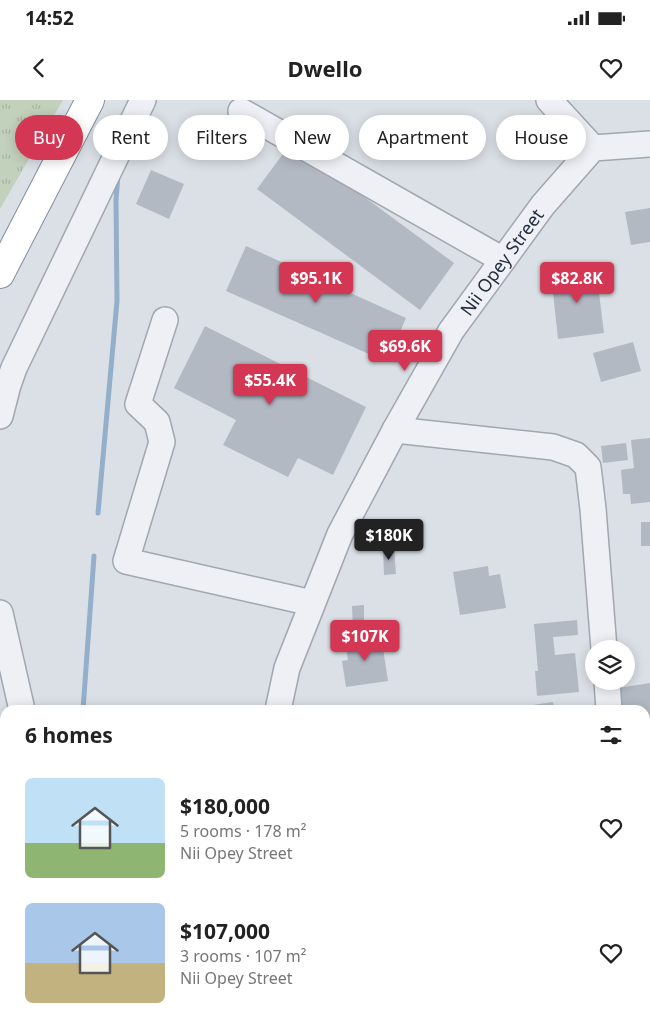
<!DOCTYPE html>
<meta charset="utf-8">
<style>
:root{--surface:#fff;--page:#f6f6f6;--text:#222;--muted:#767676;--accent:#d43754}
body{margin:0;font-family:"Noto Sans",sans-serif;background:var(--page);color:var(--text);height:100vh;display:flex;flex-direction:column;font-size:19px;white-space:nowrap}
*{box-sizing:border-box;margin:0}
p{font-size:16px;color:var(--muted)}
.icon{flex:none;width:28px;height:28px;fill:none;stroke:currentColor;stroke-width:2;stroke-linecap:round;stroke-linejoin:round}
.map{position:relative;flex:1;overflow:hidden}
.sheet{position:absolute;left:0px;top:605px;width:650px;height:321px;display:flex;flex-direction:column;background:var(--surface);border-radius:15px 15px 0 0;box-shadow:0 2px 12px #0003}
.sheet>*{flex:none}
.top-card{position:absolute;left:15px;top:15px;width:620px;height:45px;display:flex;gap:10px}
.buttons{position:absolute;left:585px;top:540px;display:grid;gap:10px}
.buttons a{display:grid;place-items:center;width:50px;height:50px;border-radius:50%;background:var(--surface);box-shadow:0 2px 12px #0003;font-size:25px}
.price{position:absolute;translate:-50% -42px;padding:0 11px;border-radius:5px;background:var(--accent);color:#fff;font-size:16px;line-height:32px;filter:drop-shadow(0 1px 2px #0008)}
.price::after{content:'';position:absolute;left:50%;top:30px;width:15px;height:11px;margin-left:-8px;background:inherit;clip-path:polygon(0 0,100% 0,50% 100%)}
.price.current{background:#222;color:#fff}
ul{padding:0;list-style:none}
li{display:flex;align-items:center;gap:15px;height:125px;padding:0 25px}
li span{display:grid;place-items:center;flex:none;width:140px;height:100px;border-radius:8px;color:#555}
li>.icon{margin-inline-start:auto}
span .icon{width:60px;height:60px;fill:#fffc;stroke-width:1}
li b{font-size:21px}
h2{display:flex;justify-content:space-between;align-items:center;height:60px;padding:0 25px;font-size:21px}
.chip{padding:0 18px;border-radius:22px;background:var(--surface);box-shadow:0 2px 12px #0003;font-size:18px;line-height:45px}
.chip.current{background:var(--accent);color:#fff}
.status{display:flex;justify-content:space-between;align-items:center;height:35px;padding:0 25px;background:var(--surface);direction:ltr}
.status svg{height:14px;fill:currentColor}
header{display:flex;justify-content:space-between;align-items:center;height:65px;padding:0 25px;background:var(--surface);font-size:22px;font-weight:700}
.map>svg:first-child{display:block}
</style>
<div class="status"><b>14:52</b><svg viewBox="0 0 49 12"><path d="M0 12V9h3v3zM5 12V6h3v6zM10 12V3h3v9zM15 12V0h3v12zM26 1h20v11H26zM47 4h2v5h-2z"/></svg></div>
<header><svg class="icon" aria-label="back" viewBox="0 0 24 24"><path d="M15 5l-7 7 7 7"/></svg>Dwello<svg class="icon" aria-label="heart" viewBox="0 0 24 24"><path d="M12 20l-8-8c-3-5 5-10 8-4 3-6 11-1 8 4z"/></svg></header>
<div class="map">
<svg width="650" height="926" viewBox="0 0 650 926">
<defs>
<pattern id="grass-tufts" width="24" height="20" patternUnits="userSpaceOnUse" patternTransform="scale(1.25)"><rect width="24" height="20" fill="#c2d1bc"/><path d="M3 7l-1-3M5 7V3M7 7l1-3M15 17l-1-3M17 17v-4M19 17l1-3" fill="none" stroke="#a7b4a2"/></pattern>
</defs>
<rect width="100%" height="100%" fill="#dbe0e6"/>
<path fill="url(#grass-tufts)" d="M 0,0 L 63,0 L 0,109 Z"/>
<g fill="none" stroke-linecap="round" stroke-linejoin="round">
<path stroke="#93afc9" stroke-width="5" d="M 98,413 L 117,201 L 116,100 L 118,74
M 83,610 L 94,456
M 506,921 L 507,926"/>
</g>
<path fill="#b2b9c3" d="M 291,43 L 454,163 L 420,210 L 257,89 Z
M 151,70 L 184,84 L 169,119 L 136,104 Z
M 650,108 L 650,142 L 631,145 L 625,112 Z
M 246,146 L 406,218 L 387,262 L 226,191 Z
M 596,169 L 604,233 L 558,239 L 551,174 Z
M 205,226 L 366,307 L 333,375 L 298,358 L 288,377 L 223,345 L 236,320 L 174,288 Z
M 633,242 L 641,271 L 601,282 L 593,253 Z
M 650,338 L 650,402 L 631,404 L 630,394 L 623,394 L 621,370 L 634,368 L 631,340 Z
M 626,343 L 628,360 L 603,363 L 601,346 Z
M 641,422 L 650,422 L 650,446 L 641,446 Z
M 394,447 L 396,474 L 384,475 L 383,448 Z
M 488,466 L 489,476 L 500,474 L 506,508 L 460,515 L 453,472 Z
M 364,505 L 364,520 L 369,520 L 369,530 L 353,530 L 352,506 Z
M 577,520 L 578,535 L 553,537 L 555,555 L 575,553 L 579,592 L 537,596 L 535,571 L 538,571 L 534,524 Z
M 381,535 L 388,581 L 346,587 L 342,561 L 348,560 L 345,540 Z
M 650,583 L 650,618 L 645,618 L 645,610 L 615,610 L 612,589 Z
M 553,602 L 554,610 L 521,610 L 520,607 Z
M 612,921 L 638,921 L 639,926 L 612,926 Z"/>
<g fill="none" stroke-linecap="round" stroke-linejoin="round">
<g stroke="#a0a7b0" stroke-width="28">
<g id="minor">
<path d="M 549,0 L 593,48"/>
<path d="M 241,11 L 503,160"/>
<path d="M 165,220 L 138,304 L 157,322 L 162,342 L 126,461 L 312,503"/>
<path d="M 0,316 L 8,285 L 14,268 L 143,0"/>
<path d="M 395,330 L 553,347 L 576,355 L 588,367 L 593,409 L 604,549"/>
<path d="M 0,513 L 22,610"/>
<path d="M 607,581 L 609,610"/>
<path id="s1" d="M 278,610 L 287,568 L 340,434 L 395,330 L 451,231 L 543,105 L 593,48 L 650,44"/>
<path d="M 645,649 L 650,649"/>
<path d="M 0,681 L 5,695"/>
<path d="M 645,783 L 650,822"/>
<path d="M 97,921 L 100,926"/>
<path d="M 283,921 L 285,926"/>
</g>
</g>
<g stroke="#828e9d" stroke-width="30">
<path id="highway" d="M 0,174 L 90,0
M 0,857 L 5,866
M 32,921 L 35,926"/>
</g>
<use href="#minor" stroke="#eef0f5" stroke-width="25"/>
<use href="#highway" stroke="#fff" stroke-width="28"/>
</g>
<g text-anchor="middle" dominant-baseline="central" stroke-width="5" stroke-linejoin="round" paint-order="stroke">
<g font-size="18" fill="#242e3d" stroke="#eaeff4">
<text stroke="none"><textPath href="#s1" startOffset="504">Nii Opey Street</textPath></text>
</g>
</g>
</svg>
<div class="buttons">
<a><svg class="icon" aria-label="layers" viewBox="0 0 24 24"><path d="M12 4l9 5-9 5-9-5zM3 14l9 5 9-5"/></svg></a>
</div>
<b class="price" style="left:316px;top:204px">$95.1K</b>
<b class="price" style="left:577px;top:204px">$82.8K</b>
<b class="price" style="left:405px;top:272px">$69.6K</b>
<b class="price" style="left:270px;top:306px">$55.4K</b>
<b class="price current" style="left:389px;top:461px">$180K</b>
<b class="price" style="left:365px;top:562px">$107K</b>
<div class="top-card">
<a class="chip current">Buy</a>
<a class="chip">Rent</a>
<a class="chip">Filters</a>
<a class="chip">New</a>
<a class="chip">Apartment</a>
<a class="chip">House</a>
</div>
<section class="sheet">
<h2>6 homes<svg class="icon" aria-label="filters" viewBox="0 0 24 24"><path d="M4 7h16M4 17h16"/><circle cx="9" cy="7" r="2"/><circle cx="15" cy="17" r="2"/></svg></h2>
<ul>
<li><span style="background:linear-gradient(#bfe0f5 65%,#8fb573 0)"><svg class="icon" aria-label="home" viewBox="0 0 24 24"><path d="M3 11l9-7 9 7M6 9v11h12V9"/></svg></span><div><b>$180,000</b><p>5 rooms · 178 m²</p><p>Nii Opey Street</p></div><svg class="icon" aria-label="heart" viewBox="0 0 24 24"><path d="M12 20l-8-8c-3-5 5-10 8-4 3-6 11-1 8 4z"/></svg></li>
<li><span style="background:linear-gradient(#a9c7e8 60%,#c2b280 0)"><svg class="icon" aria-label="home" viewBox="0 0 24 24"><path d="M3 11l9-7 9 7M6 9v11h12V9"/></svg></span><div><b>$107,000</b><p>3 rooms · 107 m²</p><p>Nii Opey Street</p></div><svg class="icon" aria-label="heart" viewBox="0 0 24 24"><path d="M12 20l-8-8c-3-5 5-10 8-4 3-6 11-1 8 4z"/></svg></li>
</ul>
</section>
</div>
